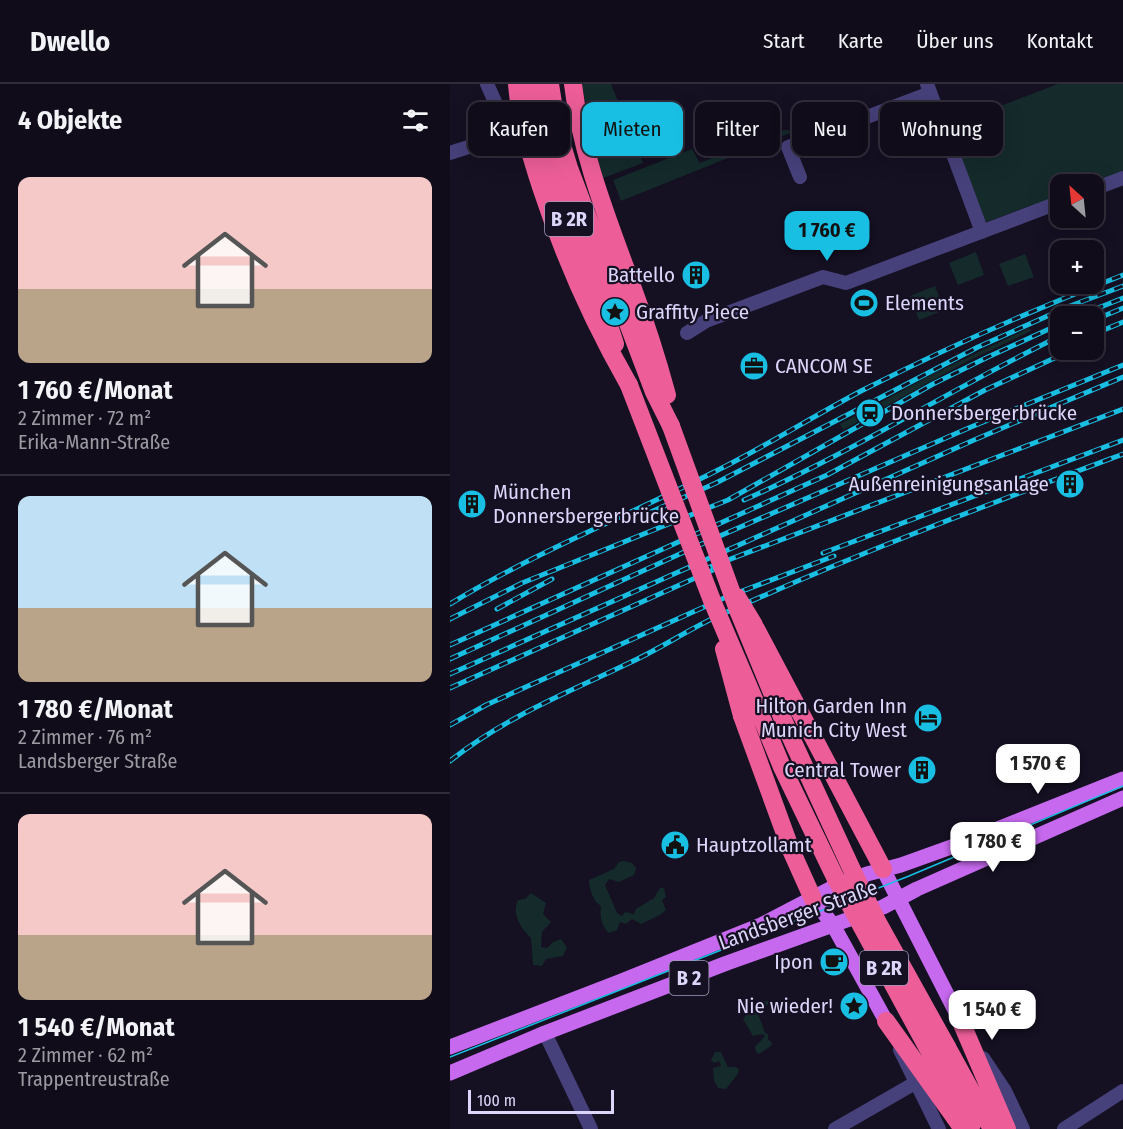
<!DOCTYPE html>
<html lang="de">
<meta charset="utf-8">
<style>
:root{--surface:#100c1a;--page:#191523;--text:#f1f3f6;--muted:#9c9ba2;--line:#302c39;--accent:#19bfe2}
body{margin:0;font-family:"Fira Sans Condensed",sans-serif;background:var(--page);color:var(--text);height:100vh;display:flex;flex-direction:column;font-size:22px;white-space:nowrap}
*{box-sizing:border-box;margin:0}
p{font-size:20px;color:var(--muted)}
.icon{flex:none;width:33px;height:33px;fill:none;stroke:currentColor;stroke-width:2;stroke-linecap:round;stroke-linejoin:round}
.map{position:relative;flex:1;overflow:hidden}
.sheet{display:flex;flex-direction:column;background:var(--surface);width:450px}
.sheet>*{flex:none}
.guide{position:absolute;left:18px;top:18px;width:564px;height:54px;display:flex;gap:12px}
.needle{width:39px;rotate:333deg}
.controls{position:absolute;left:600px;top:90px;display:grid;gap:12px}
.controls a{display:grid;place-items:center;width:54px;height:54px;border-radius:12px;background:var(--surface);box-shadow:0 6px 24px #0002,0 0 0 2px var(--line);font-size:30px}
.scale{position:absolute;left:18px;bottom:15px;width:146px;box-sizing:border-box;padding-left:6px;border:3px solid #dcd6fa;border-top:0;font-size:16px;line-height:21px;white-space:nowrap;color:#dcd6fa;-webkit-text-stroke:4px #151022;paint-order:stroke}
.price{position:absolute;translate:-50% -51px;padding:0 14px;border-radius:12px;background:#fff;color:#222;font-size:20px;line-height:39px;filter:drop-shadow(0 2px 3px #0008)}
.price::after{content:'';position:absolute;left:50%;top:36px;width:18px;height:14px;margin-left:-9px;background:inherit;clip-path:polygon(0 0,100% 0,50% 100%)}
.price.active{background:var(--accent);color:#111}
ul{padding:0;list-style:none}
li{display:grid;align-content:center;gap:12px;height:318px;padding:0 18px}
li+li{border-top:2px solid var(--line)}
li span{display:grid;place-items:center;height:186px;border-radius:12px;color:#555}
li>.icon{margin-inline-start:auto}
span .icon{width:108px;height:108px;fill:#fffc;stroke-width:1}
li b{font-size:26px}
h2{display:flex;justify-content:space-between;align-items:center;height:72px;padding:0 18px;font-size:26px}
.pill{padding:0 21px;border-radius:12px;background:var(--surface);box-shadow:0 6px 24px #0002,0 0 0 2px var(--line);font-size:21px;line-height:54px}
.pill.active{background:var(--accent);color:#111}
header{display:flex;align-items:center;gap:36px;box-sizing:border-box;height:84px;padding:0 30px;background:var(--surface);border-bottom:2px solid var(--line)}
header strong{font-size:28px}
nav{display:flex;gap:33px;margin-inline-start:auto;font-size:21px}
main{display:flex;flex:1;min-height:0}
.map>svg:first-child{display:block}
</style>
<header>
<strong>Dwello</strong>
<nav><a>Start</a><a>Karte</a><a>Über uns</a><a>Kontakt</a></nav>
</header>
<main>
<section class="sheet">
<h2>4 Objekte<svg class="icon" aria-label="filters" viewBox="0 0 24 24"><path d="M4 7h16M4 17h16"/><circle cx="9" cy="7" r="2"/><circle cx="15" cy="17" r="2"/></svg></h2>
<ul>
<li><span style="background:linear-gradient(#f6c9c9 60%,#b9a48a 0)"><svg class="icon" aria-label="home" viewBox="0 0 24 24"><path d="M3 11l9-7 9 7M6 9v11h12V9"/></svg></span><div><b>1 760 €/Monat</b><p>2 Zimmer · 72 m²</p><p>Erika-Mann-Straße</p></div></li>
<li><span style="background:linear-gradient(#bfe0f5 60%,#b9a48a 0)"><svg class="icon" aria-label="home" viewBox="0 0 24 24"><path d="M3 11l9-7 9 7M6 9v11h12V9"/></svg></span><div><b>1 780 €/Monat</b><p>2 Zimmer · 76 m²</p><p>Landsberger Straße</p></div></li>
<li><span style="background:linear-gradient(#f6c9c9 65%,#b9a48a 0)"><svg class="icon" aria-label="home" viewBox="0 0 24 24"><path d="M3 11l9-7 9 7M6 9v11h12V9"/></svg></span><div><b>1 540 €/Monat</b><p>2 Zimmer · 62 m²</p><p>Trappentreustraße</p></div></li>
</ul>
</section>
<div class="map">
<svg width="673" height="1045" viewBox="0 0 673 1045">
<rect width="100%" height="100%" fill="#151022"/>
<path fill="#142a2b" d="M 132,0 L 161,0 L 193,79 L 153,94 L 142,52 Z
M 608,0 L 673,0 L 673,87 L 644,100 L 610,100 L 610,113 L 581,125 L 579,122 L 537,138 L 534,136 L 498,42 Z
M 334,46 L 345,47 L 171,117 L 163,96 L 242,65 L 250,79 Z
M 526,168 L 534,191 L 508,201 L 499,179 Z
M 575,170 L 584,193 L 558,202 L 549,180 Z
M 485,202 L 494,226 L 469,236 L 460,212 Z
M 579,244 L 581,247 L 518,277 L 393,346 L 390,340 L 487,288 Z
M 173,777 L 182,779 L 186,784 L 184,791 L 169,798 L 159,795 L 155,801 L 167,829 L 172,832 L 175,828 L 184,830 L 186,825 L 204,814 L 210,804 L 214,804 L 216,813 L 212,816 L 216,826 L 210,831 L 191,840 L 182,835 L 176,840 L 170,838 L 167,846 L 159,849 C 151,842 150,832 151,822 C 143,818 139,804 139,796 L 164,785 L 169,778 Z
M 81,809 L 96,819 L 93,830 L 101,838 L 92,848 L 91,863 L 97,864 L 103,858 L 111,855 L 117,863 L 113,872 L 96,875 L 92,882 L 83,881 L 81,854 C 71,845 61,830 68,816 L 75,815 Z
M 311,917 L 318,917 L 318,920 L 308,930 L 315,949 L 318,950 L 318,955 L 322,959 L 321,962 L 309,970 L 306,968 L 305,963 L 315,952 L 312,950 L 303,952 L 293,935 L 298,928 Z
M 265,968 L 271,968 L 278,983 L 286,983 L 289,986 L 288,990 L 276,1005 L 268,1004 L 264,997 L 263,984 L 271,982 L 269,977 L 264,979 L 261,976 Z"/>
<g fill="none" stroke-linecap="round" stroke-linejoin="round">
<path stroke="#47417b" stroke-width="14" d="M 477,0 L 532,148
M 0,69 C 18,62 59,56 51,31 L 37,0
M 350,93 L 338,63 L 480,9
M 644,105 L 673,94
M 237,249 L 256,237 L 373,193 L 396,199 L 610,118
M 95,949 L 141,1045
M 450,966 L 489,1045
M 533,974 L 555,1007 L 573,1045
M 385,1045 L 465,999
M 614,1045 L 673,1007"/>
<path stroke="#c669ee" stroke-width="15" d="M 433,785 L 512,940
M 363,815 L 383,841 L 436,937
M 0,963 L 169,898 L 311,841 L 382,804 L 417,790 L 451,781 L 515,758 L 673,695
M 0,989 L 95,949 L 277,879 L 433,823 L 467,805 L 673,714"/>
<path stroke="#ed5e98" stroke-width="18" d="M 67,0 C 70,36 80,69 91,103 C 114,173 143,238 179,301
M 83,0 C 94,91 138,173 165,260
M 100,0 L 107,45 L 119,84 L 204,308 L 221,342
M 123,0 C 131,70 158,136 182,202 C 195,237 207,274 217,311
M 288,526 L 337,645 L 403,788
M 306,545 L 433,785
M 306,620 L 332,683 L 386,795
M 292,632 L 341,766 L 363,815
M 436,937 L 513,1045
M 512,940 L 557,1045
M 497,963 L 542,1045
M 482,972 L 522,1040"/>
<path stroke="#19bfe2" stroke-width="1.5" d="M 0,973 L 459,792 L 673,702"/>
<g stroke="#19bfe2" stroke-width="5">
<path id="rail" d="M 628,232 L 673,214
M 644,236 L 673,224
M 644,250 L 673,238
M 294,416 C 403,368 503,304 610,252
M 194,431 L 266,399 L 528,263 L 620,222 L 673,202
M 373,469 L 673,356
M 252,486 L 673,325
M 0,520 C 87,467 182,430 272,384 C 319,360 364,332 411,307 C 496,264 584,225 673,191
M 47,525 L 102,495
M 0,535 L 72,499 L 278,416 L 483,300 L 538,273 L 610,240
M 0,561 L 377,391 L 535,306 L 622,266
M 0,575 L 256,458 L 521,343 L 673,281
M 0,590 L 524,356 L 673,293
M 0,604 L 263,486
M 0,641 L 36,621 L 274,514 L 384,472
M 0,677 C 57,632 115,610 179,579 C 210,565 237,546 268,532 C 400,472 537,421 673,370"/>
</g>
<use href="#rail" stroke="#151022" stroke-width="3" stroke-dasharray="9" stroke-linecap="butt"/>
<path stroke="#ed5e98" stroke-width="18" d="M 179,301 L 263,519 L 306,620
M 221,342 L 288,526
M 287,513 L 304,541
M 274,565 L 292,632
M 403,788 L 428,839 L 497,963
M 386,795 L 482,972"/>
</g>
<defs>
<g id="building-disc" transform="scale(1.5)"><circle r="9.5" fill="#19bfe2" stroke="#151022"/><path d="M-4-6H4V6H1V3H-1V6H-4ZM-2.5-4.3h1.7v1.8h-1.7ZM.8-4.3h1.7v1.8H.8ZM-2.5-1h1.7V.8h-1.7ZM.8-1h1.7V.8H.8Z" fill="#111"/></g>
<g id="stadium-disc" transform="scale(1.5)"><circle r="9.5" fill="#19bfe2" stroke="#151022"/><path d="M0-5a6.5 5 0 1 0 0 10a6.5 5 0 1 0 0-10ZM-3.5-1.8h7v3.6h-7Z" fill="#111"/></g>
<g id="sight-disc" transform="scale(1.5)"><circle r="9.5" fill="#19bfe2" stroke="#151022"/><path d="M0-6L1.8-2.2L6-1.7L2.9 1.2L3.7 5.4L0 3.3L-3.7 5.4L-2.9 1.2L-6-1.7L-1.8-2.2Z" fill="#111"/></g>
<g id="office-disc" transform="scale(1.5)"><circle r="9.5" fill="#19bfe2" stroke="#151022"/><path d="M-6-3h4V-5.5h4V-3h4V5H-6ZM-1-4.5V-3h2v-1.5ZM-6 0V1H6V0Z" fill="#111"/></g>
<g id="station-disc" transform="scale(1.5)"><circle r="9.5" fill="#19bfe2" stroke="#151022"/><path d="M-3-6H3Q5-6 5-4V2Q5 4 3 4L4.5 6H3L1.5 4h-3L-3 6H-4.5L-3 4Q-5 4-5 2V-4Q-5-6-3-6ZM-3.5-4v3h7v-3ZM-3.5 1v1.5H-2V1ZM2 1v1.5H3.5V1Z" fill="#111"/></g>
<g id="hotel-disc" transform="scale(1.5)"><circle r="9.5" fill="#19bfe2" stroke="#151022"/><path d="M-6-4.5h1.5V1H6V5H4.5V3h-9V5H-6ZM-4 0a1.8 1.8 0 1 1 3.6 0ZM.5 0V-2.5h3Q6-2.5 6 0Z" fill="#111"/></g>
<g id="civic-disc" transform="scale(1.5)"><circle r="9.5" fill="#19bfe2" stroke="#151022"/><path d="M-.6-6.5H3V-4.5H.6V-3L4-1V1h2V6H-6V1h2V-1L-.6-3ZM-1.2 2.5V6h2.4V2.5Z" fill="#111"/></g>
<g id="cafe-disc" transform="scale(1.5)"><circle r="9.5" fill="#19bfe2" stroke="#151022"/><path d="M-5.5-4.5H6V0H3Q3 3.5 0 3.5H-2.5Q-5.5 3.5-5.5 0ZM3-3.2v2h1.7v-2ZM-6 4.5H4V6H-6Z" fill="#111"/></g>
</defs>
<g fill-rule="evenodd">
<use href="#building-disc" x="246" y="191"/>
<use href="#stadium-disc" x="414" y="219"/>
<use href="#sight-disc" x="165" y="228"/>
<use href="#office-disc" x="304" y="282"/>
<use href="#station-disc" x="420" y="329"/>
<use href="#building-disc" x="620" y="400"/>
<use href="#building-disc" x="22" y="420"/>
<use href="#hotel-disc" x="478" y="634"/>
<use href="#building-disc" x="472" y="686"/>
<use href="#civic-disc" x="225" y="761"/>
<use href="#cafe-disc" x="384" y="878"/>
<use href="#sight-disc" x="404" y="922"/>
</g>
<g text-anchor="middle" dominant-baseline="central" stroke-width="4.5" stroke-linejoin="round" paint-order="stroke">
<g fill="#151022" stroke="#a09bb9" stroke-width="1.5">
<rect x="95" y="118" width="48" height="34" rx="4.5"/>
<rect x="410" y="867" width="48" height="34" rx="4.5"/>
<rect x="219.5" y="877" width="39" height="34" rx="4.5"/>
</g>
<g font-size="20" font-weight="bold" fill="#dcd6fa">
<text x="119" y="135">B 2R</text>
<text x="434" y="884">B 2R</text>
<text x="239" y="894">B 2</text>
</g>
<g font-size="21" fill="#dcd6fa" stroke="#151022" text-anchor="end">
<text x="225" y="191">Battello</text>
<text x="435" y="219" text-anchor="start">Elements</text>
<text x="186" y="228" text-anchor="start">Graffity Piece</text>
<text x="325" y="282" text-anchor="start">CANCOM SE</text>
<text x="441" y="329" text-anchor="start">Donnersbergerbrücke</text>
<text x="599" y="400">Außenreinigungsanlage</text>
<text x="43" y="408" text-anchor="start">München<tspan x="43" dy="24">Donnersbergerbrücke</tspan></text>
<text x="457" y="622">Hilton Garden Inn<tspan x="457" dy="24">Munich City West</tspan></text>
<text x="451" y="686">Central Tower</text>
<text x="246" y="761" text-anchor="start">Hauptzollamt</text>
<text x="363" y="878">Ipon</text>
<text x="383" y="922">Nie wieder!</text>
</g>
<g font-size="21" fill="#dcd6fa" stroke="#151022">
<text transform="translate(348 831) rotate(-20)">Landsberger Straße</text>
</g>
</g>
</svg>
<div class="controls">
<a><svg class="needle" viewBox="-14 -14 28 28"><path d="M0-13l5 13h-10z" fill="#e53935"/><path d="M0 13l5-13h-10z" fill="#9c9ba2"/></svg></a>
<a>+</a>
<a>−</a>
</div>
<div class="scale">100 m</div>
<b class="price active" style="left:377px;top:178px">1 760 €</b>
<b class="price" style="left:588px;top:711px">1 570 €</b>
<b class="price" style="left:543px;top:789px">1 780 €</b>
<b class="price" style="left:542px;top:957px">1 540 €</b>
<div class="guide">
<a class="pill">Kaufen</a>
<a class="pill active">Mieten</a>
<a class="pill">Filter</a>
<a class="pill">Neu</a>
<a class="pill">Wohnung</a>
</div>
</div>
</main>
